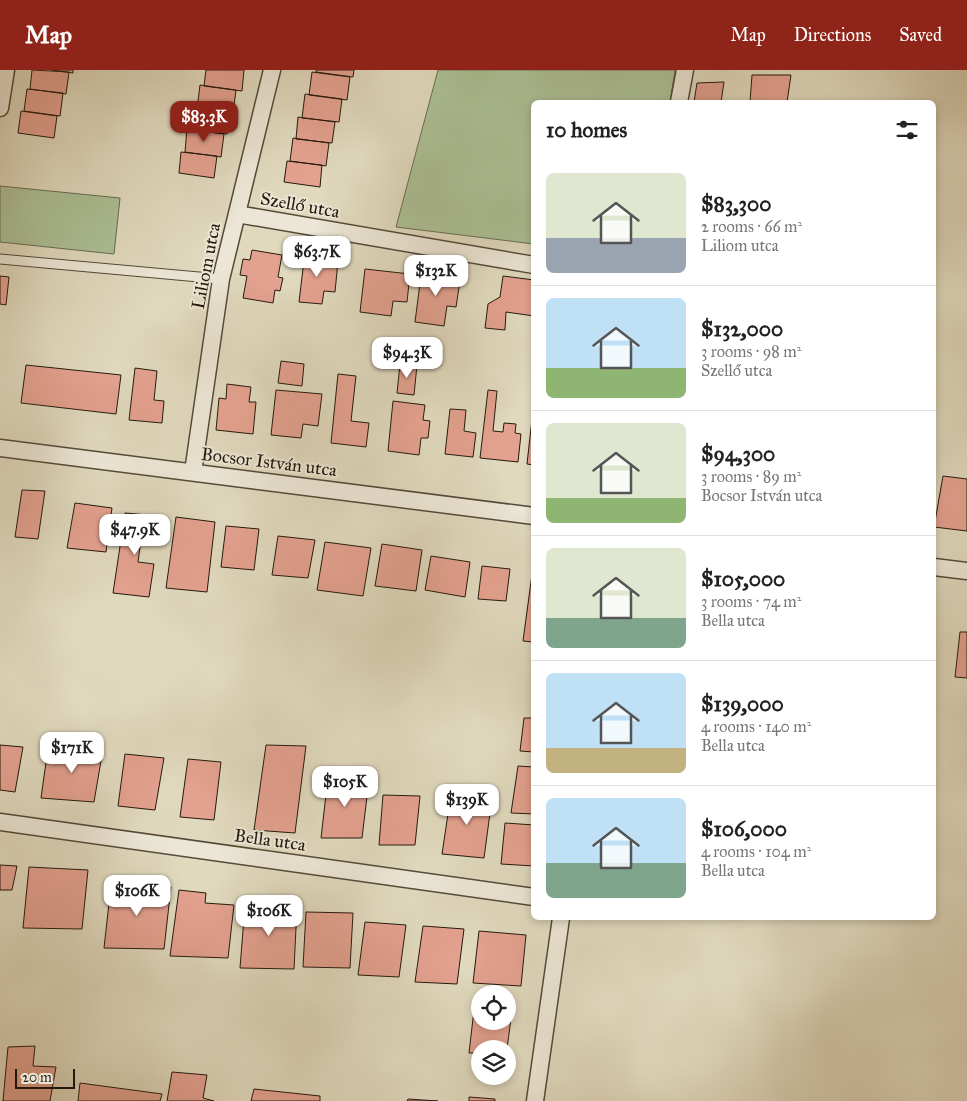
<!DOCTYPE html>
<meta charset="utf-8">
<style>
:root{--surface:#fff;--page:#f6f6f6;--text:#222;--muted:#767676;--line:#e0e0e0;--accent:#8f2418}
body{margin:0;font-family:"IM FELL Great Primer",serif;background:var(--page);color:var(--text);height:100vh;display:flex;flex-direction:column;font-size:19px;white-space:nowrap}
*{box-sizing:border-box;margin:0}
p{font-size:16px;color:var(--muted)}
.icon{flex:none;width:28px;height:28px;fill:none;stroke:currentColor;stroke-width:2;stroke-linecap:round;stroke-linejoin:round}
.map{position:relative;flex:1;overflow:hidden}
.side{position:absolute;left:531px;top:30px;width:405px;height:820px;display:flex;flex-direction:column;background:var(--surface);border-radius:8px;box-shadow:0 2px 8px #0003}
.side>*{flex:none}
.controls{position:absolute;left:471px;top:915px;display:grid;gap:10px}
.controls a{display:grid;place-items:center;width:45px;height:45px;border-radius:50%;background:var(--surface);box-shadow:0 2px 8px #0003;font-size:25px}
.scale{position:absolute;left:15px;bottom:12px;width:60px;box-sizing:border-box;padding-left:5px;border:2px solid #25190d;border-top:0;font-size:14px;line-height:18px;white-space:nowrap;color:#25190d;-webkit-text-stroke:4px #ebe6d5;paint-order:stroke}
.price{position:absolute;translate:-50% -42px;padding:0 11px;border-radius:10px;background:#fff;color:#222;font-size:16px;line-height:32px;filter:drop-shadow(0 1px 2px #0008)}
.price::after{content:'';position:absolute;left:50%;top:30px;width:15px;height:11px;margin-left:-8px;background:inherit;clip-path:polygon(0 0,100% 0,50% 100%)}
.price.current{background:var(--accent);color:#fff}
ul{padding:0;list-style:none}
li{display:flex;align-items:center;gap:15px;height:125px;padding:0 15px}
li+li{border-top:1px solid var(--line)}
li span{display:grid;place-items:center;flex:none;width:140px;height:100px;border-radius:8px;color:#555}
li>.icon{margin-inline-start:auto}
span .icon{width:60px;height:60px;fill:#fffc;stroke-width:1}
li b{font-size:21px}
h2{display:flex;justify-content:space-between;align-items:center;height:60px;padding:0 15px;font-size:21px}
header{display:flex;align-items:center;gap:30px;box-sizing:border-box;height:70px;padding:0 25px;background:var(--accent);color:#fff}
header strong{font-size:24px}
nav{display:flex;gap:28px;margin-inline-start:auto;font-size:18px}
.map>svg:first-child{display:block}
</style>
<header>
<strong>Map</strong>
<nav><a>Map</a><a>Directions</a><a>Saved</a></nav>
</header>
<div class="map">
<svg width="967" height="1031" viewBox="0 0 967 1031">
<rect width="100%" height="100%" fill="#e0d9be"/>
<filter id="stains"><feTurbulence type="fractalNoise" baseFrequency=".004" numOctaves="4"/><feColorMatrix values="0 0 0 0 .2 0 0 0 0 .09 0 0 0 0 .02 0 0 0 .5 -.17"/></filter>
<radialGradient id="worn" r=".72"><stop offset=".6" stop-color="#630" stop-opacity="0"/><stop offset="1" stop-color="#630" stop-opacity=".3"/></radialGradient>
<path fill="#acc096" stroke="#686c52" d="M 438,0 L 675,0 L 670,32 L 534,32 L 534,174 L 396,157 Z
M 0,116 L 120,128 L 114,184 L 0,172 Z"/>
<path fill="#e3a18f" stroke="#25190d" d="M 32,0 L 69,2 L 66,24 L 30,19 Z
M 51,0 L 73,0 L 73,3 Z
M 206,0 L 244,0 L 242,21 L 204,16 Z
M 316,0 L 354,0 L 353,7 L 316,2 Z
M 312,2 L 350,7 L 347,30 L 309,25 Z
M 752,5 L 791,5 L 787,32 L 750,32 Z
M 724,12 L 721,32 L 694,32 L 697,13 Z
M 200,15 L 236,20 L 233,43 L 197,39 Z
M 27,19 L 63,23 L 60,46 L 24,41 Z
M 305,24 L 342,29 L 339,52 L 302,48 Z
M 193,38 L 230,43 L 227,64 L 190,60 Z
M 21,41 L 57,46 L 54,68 L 18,63 Z
M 298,47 L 335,52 L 332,73 L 296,69 Z
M 187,59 L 224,64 L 221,87 L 185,82 Z
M 293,68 L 329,73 L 326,96 L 290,91 Z
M 181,82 L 217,86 L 214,108 L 179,103 Z
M 287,91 L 322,95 L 320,117 L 284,112 Z
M 252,180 L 282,185 L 278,207 L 283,208 L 280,221 L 275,220 L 273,233 L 243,228 L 247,206 L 240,205 L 243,189 L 250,190 Z
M 305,182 L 328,185 L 327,190 L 338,191 L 335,222 L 324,221 L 322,234 L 299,232 Z
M 422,198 L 450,202 L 449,210 L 460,211 L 456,237 L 447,236 L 444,256 L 415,252 Z
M 365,199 L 410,204 L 407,232 L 393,231 L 391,246 L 360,242 Z
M 0,206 L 9,207 L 6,235 L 0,234 Z
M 503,206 L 534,210 L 534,246 L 506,242 L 505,260 L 485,258 L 488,234 L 500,227 Z
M 281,291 L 304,294 L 302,316 L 278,313 Z
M 400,294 L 417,295 L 414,325 L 397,323 Z
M 26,295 L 121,305 L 116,344 L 21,333 Z
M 135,298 L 157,301 L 154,330 L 164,331 L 162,353 L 129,350 Z
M 338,304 L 356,306 L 351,351 L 369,353 L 366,377 L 331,373 Z
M 227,314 L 251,317 L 249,332 L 256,332 L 253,364 L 216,360 L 219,328 L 226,329 Z
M 276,320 L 322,324 L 318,356 L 303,354 L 301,368 L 271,365 Z
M 488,320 L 497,321 L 493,361 L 503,362 L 504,353 L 516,354 L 515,363 L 521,364 L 518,392 L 480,388 Z
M 393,331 L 425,335 L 423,350 L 430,351 L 428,368 L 421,368 L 419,385 L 388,381 Z
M 450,339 L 466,340 L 464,361 L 476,363 L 473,387 L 445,384 Z
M 533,340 L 534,340 L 534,395 L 527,394 Z
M 943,406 L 967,409 L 967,461 L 934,457 Z
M 22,420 L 45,421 L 38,469 L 15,467 Z
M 75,433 L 112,438 L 106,482 L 67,478 Z
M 125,443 L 159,446 L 155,470 L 141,469 L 138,492 L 154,494 L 149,527 L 113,523 Z
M 176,447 L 215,452 L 207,522 L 166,518 Z
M 226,456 L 259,459 L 254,500 L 221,497 Z
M 278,466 L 315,470 L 308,508 L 272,505 Z
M 325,472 L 371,478 L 363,526 L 317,520 Z
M 382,474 L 422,480 L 416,521 L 375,516 Z
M 431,486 L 470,492 L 465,527 L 425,520 Z
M 482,496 L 510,499 L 506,531 L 478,529 Z
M 533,497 L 534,497 L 534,572 L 523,571 Z
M 960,562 L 967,562 L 967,608 L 955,607 Z
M 524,648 L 534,648 L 534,682 L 520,681 Z
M 0,675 L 23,677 L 15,722 L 0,720 Z
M 266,675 L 306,676 L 295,763 L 254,760 Z
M 48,678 L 103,679 L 94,732 L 41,728 Z
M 125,684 L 164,688 L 155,740 L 118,736 Z
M 188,689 L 221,692 L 214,750 L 180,747 Z
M 518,696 L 534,697 L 534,744 L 511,743 Z
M 328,707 L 369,710 L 362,768 L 321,768 Z
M 451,724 L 492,728 L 484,788 L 442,784 Z
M 383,725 L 420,726 L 415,775 L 379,775 Z
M 505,753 L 534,755 L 534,796 L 501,794 Z
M 0,795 L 17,796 L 12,820 L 0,820 Z
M 29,797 L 88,800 L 82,859 L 23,858 Z
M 111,815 L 171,817 L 164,879 L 104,878 Z
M 179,820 L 206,823 L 205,833 L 234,835 L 228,888 L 170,886 Z
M 245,835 L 297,837 L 294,899 L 240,898 Z
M 306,842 L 353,843 L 350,898 L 303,897 Z
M 365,852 L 406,855 L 399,907 L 358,905 Z
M 423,856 L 464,859 L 457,914 L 415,912 Z
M 479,861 L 526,865 L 521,916 L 473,913 Z
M 474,940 L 480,940 L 480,951 L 508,951 L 508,941 L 512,941 L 507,979 L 480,979 L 480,983 L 469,983 Z
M 35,976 L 33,996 L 56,997 L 50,1031 L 3,1031 L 8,977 Z
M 172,1002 L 207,1005 L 203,1028 L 214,1031 L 167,1031 Z
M 80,1013 L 162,1024 L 160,1031 L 78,1031 Z
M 254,1019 L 320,1026 L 320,1031 L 251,1031 Z
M 469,1027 L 495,1029 L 495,1031 L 469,1031 Z
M 408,1029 L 438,1031 L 407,1031 Z"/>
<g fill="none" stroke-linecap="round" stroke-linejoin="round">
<g stroke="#544939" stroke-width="11">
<path id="lane" d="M 0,189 L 221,209"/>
</g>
<g stroke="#544939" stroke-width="19">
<path id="street" d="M 679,32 L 685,0
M 0,38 L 6,0
M 237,144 L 534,195
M 0,378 L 534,446
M 193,402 L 221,209 L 272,0
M 934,497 L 967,501
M 0,752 L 534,827
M 535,1031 L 561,848"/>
</g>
<use href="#lane" stroke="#ebe6d5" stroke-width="9"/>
<use href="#street" stroke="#ebe6d5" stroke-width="16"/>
</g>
<g text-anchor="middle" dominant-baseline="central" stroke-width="4" stroke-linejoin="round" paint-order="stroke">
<g font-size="18" fill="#25190d" stroke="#ebe6d5">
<text transform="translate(300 135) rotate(10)">Szellő utca</text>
<text transform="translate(206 196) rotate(-79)">Liliom utca</text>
<text transform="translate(269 392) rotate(7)">Bocsor István utca</text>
<text transform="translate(270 770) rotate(8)">Bella utca</text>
</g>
</g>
<rect width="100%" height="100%" filter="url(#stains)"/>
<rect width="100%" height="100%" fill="url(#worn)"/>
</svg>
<div class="controls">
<a><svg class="icon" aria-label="locate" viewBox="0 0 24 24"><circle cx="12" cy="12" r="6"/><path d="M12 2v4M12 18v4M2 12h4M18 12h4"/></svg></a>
<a><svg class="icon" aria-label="layers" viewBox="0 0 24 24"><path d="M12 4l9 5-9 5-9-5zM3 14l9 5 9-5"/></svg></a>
</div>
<div class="scale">20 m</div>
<b class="price current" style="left:204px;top:73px">$83.3K</b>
<b class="price" style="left:317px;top:208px">$63.7K</b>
<b class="price" style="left:436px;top:227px">$132K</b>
<b class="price" style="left:407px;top:309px">$94.3K</b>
<b class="price" style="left:135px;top:486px">$47.9K</b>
<b class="price" style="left:72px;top:704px">$171K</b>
<b class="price" style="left:345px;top:738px">$105K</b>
<b class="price" style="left:467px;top:756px">$139K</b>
<b class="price" style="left:137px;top:847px">$106K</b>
<b class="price" style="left:269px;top:867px">$106K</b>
<section class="side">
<h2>10 homes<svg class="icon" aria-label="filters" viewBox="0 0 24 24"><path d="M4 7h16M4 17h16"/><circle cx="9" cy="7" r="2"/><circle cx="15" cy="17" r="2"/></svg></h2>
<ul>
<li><span style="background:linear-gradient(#dfe7d0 65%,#9aa5b1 0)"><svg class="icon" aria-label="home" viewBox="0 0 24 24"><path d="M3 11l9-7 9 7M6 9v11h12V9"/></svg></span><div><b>$83,300</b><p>2 rooms · 66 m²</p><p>Liliom utca</p></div></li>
<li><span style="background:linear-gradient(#bfe0f5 70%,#8fb573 0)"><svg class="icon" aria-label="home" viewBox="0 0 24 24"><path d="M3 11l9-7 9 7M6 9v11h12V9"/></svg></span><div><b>$132,000</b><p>3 rooms · 98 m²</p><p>Szellő utca</p></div></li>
<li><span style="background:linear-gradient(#dfe7d0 75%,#8fb573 0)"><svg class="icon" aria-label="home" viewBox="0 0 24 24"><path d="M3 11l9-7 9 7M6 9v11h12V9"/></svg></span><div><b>$94,300</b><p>3 rooms · 89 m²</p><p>Bocsor István utca</p></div></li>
<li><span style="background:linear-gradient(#dfe7d0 70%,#7fa58c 0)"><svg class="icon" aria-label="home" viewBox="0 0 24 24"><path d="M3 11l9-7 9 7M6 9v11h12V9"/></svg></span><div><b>$105,000</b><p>3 rooms · 74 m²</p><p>Bella utca</p></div></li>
<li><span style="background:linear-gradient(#bfe0f5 75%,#c2b280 0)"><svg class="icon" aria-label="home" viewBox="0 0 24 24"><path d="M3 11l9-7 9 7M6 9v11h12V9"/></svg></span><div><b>$139,000</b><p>4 rooms · 140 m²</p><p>Bella utca</p></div></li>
<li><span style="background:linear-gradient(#bfe0f5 65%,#7fa58c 0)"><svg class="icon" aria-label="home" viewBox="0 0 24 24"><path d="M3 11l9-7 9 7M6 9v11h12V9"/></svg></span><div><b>$106,000</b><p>4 rooms · 104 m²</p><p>Bella utca</p></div></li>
</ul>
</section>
</div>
